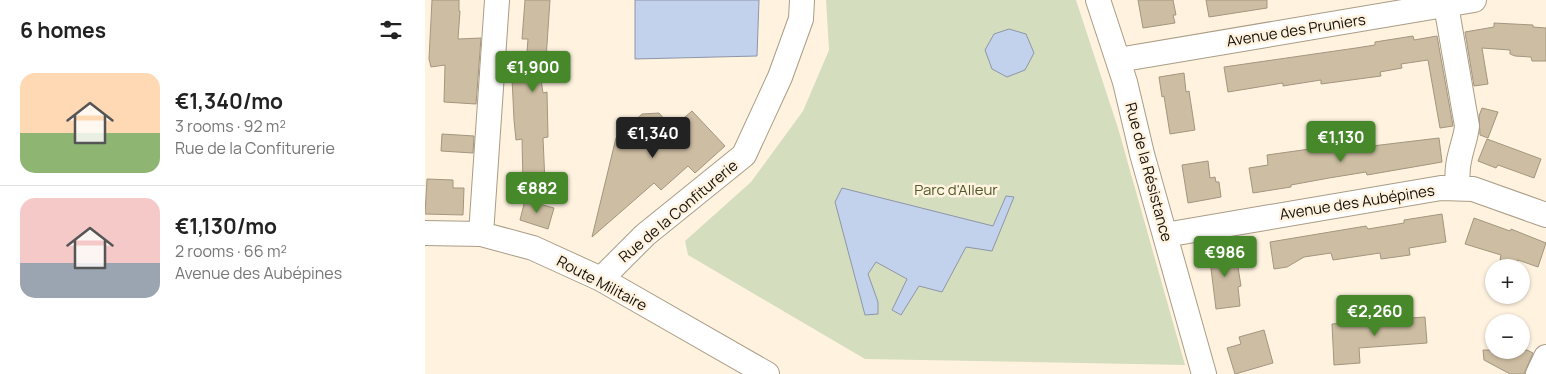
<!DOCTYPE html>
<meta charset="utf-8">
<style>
:root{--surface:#fff;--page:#f6f6f6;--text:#222;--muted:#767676;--line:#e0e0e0;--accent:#47882a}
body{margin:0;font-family:Manrope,sans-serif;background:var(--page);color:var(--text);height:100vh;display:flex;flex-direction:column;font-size:19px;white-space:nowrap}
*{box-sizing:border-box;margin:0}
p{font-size:16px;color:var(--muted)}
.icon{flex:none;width:28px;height:28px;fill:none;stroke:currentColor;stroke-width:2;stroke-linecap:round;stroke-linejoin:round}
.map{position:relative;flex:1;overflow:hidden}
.side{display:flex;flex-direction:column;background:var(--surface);width:425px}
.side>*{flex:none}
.buttons{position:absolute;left:1060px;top:259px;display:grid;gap:10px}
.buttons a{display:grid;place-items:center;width:45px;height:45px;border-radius:50%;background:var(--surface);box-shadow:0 1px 4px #0004;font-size:25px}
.price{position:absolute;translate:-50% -42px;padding:0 11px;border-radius:5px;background:var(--accent);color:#fff;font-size:16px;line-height:32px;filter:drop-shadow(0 1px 2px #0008)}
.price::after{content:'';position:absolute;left:50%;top:30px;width:15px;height:11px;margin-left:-8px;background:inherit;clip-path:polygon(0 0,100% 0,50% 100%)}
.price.on{background:#222;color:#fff}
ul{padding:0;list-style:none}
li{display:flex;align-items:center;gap:15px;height:125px;padding:0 20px}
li+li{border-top:1px solid var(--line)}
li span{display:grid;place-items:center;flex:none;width:140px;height:100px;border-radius:15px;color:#555}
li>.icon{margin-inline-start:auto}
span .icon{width:60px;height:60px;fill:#fffc;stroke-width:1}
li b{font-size:21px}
h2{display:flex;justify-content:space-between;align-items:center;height:60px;padding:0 20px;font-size:21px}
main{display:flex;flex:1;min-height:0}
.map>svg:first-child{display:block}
</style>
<main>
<section class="side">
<h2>6 homes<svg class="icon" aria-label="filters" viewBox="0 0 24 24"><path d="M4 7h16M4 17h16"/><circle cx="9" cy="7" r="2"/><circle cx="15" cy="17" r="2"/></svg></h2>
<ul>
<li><span style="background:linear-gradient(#ffd9b3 60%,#8fb573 0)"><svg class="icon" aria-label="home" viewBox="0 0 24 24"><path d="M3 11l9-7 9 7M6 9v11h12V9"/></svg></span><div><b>€1,340/mo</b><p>3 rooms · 92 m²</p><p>Rue de la Confiturerie</p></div></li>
<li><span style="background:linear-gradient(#f6c9c9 65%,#9aa5b1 0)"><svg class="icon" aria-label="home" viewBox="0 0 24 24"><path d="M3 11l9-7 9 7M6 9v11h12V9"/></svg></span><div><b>€1,130/mo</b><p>2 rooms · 66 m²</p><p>Avenue des Aubépines</p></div></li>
</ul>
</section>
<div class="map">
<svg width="1121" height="374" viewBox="0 0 1121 374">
<rect width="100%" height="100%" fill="#fff3e0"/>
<path fill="#d5ddbf" d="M 401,0 L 651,0 L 693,128 L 760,365 L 440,359 L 263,255 L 260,241 L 326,182 L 378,111 L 404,50 Z"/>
<path fill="#c2d1ec" stroke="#8d96a7" d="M 210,0 L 334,0 L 332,56 L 210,59 Z
M 584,29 L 601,34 L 609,53 L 600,70 L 582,77 L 567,69 L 560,50 L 569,34 Z
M 417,188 L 568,226 L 581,196 L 589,197 L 567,251 L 541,247 L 517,292 L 494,286 L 476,315 L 467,310 L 482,279 L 451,262 L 443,274 L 453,302 L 453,314 L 440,315 L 410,202 Z"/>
<path fill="#cdbda2" stroke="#a3967f" d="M 7,0 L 34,0 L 34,11 L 35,11 L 33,39 L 56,38 L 51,104 L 19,102 L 20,65 L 6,67 L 4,59 Z
M 100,0 L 125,0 L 121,59 L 113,59 L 118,93 L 122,92 L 123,137 L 118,138 L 120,183 L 98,183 L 97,139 L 91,140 L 89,120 L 87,78 L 100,77 L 103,39 L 97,39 Z
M 713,0 L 748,0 L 751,15 L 748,15 L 750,23 L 718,28 Z
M 781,0 L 842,0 L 842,8 L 784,17 Z
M 1069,23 L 1108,25 L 1108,27 L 1121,28 L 1121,61 L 1107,61 L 1106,57 L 1090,56 L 1085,54 L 1085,50 L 1057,48 L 1063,84 L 1049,86 L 1040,32 L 1069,27 Z
M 988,36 L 989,40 L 1012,36 L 1028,126 L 1015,128 L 1003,60 L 976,64 L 977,68 L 955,72 L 956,76 L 896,84 L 896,80 L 858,86 L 858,83 L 803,92 L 799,67 L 931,48 L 950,45 L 950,42 Z
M 759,73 L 761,92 L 764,91 L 770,130 L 745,134 L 739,96 L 737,97 L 734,77 Z
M 1057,108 L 1073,112 L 1063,138 L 1055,135 L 1054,116 Z
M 267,111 L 300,146 L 270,173 L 263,166 L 236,190 L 229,183 L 167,237 L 191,138 L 217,114 L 234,113 L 247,128 Z
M 17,134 L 49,136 L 48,153 L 16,151 Z
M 1014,138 L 1017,162 L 942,175 L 941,172 L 904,178 L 866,185 L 866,187 L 828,193 L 824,168 L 843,165 L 842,155 L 899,147 L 921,146 L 922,149 Z
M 1062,139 L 1116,159 L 1109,178 L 1073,165 L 1071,168 L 1053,161 Z
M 783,161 L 785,178 L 790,177 L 791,182 L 794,182 L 796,197 L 763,203 L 757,165 Z
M 2,179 L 28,180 L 28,188 L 39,188 L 38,215 L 0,214 Z
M 100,200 L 129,208 L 123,229 L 95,220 Z
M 1017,214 L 1021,242 L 984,248 L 985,255 L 956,259 L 955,253 L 908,260 L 906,253 L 879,257 L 862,267 L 849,269 L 845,242 L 941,226 L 943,229 L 979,223 L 979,220 Z
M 1049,218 L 1085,231 L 1086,229 L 1121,243 L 1113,267 L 1093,260 L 1090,265 L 1075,260 L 1076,255 L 1040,244 Z
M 810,248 L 816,286 L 813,287 L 815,306 L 791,309 L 784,252 Z
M 1000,317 L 1002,343 L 934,348 L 935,363 L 909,365 L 907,324 Z
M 839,330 L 848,363 L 810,374 L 802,348 L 816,344 L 814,337 Z
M 1058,350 L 1102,350 L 1108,353 L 1099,374 L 1085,374 L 1059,360 Z"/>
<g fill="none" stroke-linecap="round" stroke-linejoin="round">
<g stroke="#aa9c85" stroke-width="26">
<path id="minor" d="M 673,0 L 700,82 L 717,154 L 779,374
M 1021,5 L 1042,126 C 1041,137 1037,146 1035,156 C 1032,167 1032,178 1033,188
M 693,60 L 1049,0
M 0,233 L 56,234 L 108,248 L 176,279 L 342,374
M 56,234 L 72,0
M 740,235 L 1016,188 L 1048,189 L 1121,215
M 176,279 L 220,235 L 319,155 L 355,77 L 376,19 L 377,0
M 1113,374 L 1121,357"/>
</g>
<use href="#minor" stroke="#fff" stroke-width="24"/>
</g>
<g text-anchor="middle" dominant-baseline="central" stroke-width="5" stroke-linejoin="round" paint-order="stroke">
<g font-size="15" fill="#120d06" stroke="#fff3e0">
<text transform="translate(871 30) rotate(-9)">Avenue des Pruniers</text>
<text transform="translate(724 172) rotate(75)">Rue de la Résistance</text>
<text transform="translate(932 202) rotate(-9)">Avenue des Aubépines</text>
<text transform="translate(253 211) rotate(-40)">Rue de la Confiturerie</text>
<text transform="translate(177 283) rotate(28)">Route Militaire</text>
</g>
<g font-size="15" fill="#505929" stroke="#fff3e0">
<text x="531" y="189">Parc d'Alleur</text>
</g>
</g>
</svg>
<div class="buttons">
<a>+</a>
<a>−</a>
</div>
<b class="price" style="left:108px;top:93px">€1,900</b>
<b class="price on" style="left:228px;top:159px">€1,340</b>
<b class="price" style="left:916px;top:163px">€1,130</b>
<b class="price" style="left:112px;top:214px">€882</b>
<b class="price" style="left:800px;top:278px">€986</b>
<b class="price" style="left:950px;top:337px">€2,260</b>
</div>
</main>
